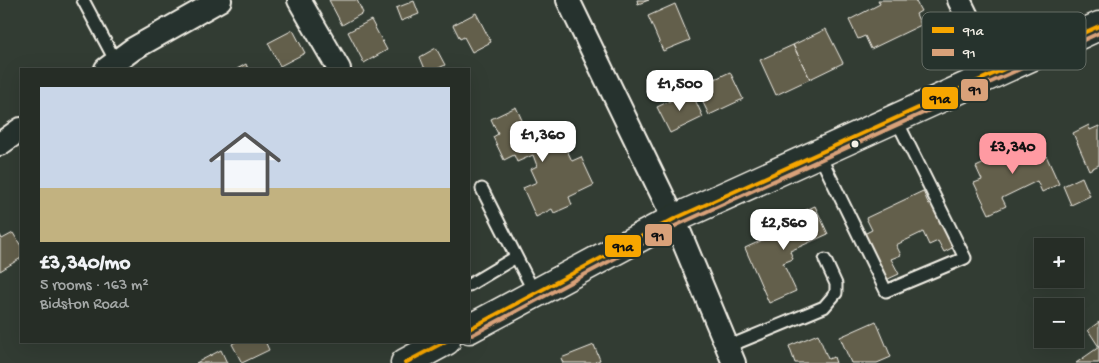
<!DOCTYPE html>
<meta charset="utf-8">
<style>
:root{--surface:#262d26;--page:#2e352e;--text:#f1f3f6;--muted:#a4a8a7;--line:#424943;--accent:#ff9aa2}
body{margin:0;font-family:"Gochi Hand",sans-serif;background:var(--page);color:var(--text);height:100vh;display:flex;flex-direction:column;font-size:19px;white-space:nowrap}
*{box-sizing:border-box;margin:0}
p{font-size:16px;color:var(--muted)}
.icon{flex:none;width:28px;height:28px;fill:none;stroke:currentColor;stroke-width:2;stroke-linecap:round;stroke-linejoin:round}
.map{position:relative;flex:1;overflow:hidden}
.sheet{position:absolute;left:20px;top:68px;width:450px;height:275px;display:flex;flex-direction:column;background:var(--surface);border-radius:0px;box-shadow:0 5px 20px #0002,0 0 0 1px var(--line)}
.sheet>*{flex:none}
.tools{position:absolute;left:1034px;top:238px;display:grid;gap:10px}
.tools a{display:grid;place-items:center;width:50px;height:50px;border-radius:0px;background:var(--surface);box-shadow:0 5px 20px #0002,0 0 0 1px var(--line);font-size:25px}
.price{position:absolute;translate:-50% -42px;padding:0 11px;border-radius:10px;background:#fff;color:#222;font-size:16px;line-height:32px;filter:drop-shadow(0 1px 2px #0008)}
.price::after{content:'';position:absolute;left:50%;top:30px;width:15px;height:11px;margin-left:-8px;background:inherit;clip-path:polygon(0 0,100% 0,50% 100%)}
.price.selected{background:var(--accent);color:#111}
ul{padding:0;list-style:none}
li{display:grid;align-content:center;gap:10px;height:265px;padding:0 20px}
li span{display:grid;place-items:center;height:155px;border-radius:0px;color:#555}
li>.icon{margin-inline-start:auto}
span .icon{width:90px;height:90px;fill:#fffc;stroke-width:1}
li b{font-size:21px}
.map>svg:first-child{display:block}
</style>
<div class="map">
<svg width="1099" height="363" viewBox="0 0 1099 363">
<rect width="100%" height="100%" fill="#323c33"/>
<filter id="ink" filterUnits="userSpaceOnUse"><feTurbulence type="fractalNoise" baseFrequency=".02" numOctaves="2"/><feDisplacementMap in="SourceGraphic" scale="10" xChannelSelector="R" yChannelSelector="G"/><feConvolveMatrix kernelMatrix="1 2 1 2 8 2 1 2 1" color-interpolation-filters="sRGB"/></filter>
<g filter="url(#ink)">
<path fill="#635e4c" stroke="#f4f1e8" d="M 329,0 L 357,0 L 363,13 L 342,25 Z
M 637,0 L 649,0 L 638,4 Z
M 878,0 L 915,0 L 921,11 L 916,14 L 921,25 L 871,49 L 865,36 L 858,39 L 849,20 L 880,4 Z
M 414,1 L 419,14 L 401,21 L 396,8 Z
M 675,4 L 690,40 L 663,51 L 648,16 Z
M 476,13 L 491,42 L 472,52 L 464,37 L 460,39 L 453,25 Z
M 371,20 L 387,50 L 364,63 L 348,32 Z
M 826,29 L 843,63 L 810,79 L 793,45 Z
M 293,30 L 305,53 L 280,66 L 268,43 Z
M 793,45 L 810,79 L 776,95 L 760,60 Z
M 436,48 L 445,65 L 437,69 L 425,69 L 420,57 Z
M 246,64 L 248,69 L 237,69 Z
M 730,72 L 743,99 L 709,115 L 696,88 Z
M 691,91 L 703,117 L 670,133 L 657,107 Z
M 516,107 L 532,142 L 542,137 L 539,133 L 555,126 L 556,129 L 562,126 L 570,143 L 565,146 L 572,161 L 581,157 L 594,185 L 569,197 L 572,205 L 554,213 L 552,209 L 536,217 L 523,188 L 537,182 L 531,169 L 537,166 L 533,155 L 517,162 L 514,155 L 504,160 L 493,137 L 498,134 L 491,119 Z
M 1089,125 L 1090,130 L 1099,126 L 1099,165 L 1089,170 L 1073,133 Z
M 1031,141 L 1037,154 L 1044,151 L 1059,184 L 1042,192 L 1037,181 L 1002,198 L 1006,206 L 989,214 L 974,183 L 982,180 L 976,167 Z
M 1082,177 L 1090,196 L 1071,205 L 1063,186 Z
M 923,191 L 929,205 L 935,202 L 956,246 L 944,252 L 938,241 L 929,245 L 923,232 L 896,245 L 901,255 L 891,259 L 899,274 L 886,280 L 864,234 L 872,230 L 866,218 Z
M 815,206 L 828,234 L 790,251 L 793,259 L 783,263 L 796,291 L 769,303 L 745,248 L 778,233 L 774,224 Z
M 13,233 L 21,246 L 21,258 L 0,271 L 0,235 L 2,239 Z
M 876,321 L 891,357 L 877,363 L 851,363 L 840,337 Z
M 1099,322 L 1099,347 L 1088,330 Z
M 818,334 L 828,359 L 834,357 L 836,363 L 795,363 L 789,346 Z
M 237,341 L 265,341 L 269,350 L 242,363 L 232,344 Z
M 594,345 L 600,360 L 595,362 L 596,363 L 563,363 L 561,358 Z
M 1099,347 L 1099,363 L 1076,363 Z
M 221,350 L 227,363 L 196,363 Z"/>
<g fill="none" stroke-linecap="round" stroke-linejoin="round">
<g stroke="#f4f1e8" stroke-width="15">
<path id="service" d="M 83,0 L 116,62
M 819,154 L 886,291 L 965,258 L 896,119
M 482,189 L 535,294
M 469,285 L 516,257
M 727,347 L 824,307 L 836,293 L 836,284 L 825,260"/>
</g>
<g stroke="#f4f1e8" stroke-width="26">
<path id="minor" d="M 299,0 L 339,69
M 568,0 L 674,219 L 734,363
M 959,0 L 995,74
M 106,69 L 133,49 L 220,0
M 0,144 L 21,129"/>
</g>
<g stroke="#f4f1e8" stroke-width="31">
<path id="secondary" d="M 469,329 L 674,219 L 1099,26
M 405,363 L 446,341"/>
</g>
<use href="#service" stroke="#26332d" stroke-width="11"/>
<use href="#minor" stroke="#26332d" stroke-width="22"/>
<use href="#secondary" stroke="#26332d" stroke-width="28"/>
<g stroke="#26332d" stroke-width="8">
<path id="bus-1" d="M 469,329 L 674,219 L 1099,26
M 405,363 L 446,341"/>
</g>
<g stroke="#26332d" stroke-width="8">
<path id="bus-2" d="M 472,335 L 677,225 L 1099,33"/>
</g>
<use href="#bus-1" stroke="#f7a600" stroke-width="4"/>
<use href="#bus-2" stroke="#d9a179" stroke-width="4"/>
</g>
</g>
<circle fill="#f4f1e8" stroke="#26332d" stroke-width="2" cx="855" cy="144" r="4.5"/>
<rect x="922" y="12" width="164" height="58" rx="8" fill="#26332d" stroke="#646c65" stroke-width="1"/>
<rect x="932" y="27" width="22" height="6" fill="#f7a600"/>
<rect x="932" y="49" width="22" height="7" fill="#d9a179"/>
<g font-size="14" fill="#f4f1e8">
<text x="963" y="35">91a</text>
<text x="963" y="57">91</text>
</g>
<g stroke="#26332d" stroke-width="2">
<rect x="960" y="78" width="29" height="24" rx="5" fill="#d9a179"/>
<rect x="921" y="86" width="38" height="24" rx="5" fill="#f7a600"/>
<rect x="644" y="223" width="29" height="24" rx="5" fill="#d9a179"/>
<rect x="604" y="234" width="38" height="24" rx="5" fill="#f7a600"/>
</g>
<g font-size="14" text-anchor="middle" font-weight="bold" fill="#111">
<text x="975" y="94">91</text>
<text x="940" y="103">91a</text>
<text x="658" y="240">91</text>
<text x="623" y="251">91a</text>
</g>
</svg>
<div class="tools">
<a>+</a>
<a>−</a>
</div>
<b class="price" style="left:680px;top:112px">£1,500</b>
<b class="price" style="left:543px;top:163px">£1,360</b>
<b class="price selected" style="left:1013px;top:175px">£3,340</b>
<b class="price" style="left:784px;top:251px">£2,560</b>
<section class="sheet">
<ul>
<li><span style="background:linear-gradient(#c9d6e8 65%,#c2b280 0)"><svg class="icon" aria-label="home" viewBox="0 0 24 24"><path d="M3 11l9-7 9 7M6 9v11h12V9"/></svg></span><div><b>£3,340/mo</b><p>5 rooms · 163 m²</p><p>Bidston Road</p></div></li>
</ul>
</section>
</div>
